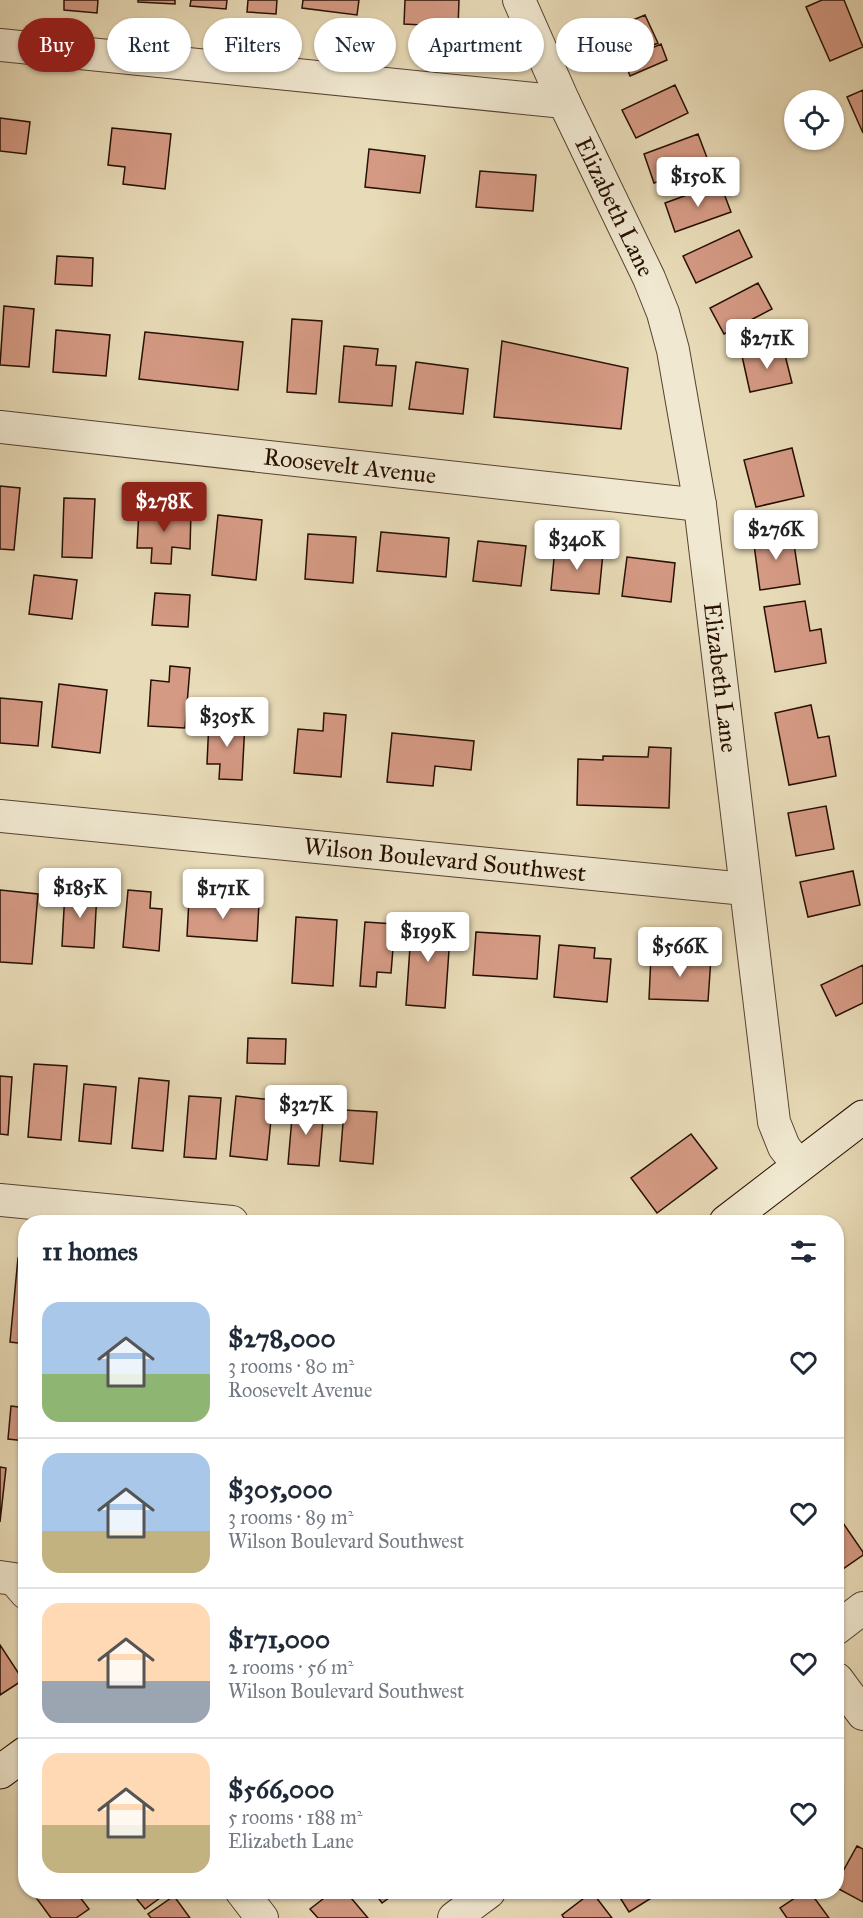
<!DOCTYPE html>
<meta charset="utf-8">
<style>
:root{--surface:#fff;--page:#f2f2f3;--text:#1f2937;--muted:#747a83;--line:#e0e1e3;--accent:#8f2418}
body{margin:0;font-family:"IM FELL Great Primer",serif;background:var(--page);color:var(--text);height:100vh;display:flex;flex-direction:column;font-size:22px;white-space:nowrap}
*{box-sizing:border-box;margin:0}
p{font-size:20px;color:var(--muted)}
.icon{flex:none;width:33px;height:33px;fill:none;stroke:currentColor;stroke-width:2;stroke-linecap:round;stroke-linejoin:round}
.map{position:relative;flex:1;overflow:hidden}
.drawer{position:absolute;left:18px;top:1215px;width:826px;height:684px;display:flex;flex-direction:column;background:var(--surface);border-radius:24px;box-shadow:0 2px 4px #0004}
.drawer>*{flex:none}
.banner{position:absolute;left:18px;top:18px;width:828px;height:54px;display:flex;gap:12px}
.buttons{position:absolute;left:784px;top:90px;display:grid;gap:12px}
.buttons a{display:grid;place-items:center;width:60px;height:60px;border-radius:50%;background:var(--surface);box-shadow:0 2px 4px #0004;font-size:30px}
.price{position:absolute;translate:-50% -51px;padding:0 14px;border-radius:6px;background:#fff;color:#222;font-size:20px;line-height:39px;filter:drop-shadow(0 2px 3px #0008)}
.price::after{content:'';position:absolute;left:50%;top:36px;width:18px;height:14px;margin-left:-9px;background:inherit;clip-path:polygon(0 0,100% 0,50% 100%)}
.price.current{background:var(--accent);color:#fff}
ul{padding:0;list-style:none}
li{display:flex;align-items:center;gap:18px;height:150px;padding:0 24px}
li+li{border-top:2px solid var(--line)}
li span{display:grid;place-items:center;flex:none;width:168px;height:120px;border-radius:18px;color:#555}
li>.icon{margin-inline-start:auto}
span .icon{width:72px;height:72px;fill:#fffc;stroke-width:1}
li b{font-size:26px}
h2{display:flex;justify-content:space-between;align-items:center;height:72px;padding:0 24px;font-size:26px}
.pill{padding:0 21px;border-radius:27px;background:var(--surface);box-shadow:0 2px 4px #0004;font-size:21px;line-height:54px}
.pill.current{background:var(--accent);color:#fff}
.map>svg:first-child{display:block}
</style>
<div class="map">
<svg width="863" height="1918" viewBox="0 0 863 1918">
<rect width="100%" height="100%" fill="#e8dbb7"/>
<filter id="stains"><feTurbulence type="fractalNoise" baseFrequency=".00333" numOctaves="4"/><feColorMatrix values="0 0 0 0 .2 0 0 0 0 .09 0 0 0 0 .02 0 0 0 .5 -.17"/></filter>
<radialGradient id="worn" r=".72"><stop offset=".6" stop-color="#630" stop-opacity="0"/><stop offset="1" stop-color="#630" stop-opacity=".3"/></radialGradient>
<path fill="#d59a84" stroke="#270f03" stroke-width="1.5" d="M 64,0 L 98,0 L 97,13 L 64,10 Z
M 138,0 L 175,0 L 175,4 L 138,2 Z
M 191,0 L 227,0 L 226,9 L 190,6 Z
M 248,0 L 277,0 L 276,14 L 247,12 Z
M 303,0 L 359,0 L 357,15 L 302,8 Z
M 405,0 L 459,0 L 458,27 L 404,24 Z
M 822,0 L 844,0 L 863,47 L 830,61 L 806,7 Z
M 645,15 L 658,43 L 605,66 L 592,37 Z
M 661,44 L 667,60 L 630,76 L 624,60 Z
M 675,85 L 688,113 L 636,138 L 622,110 Z
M 863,90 L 863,133 L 847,97 Z
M 0,118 L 30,122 L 26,154 L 0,151 Z
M 112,128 L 171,134 L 165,189 L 123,184 L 125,167 L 108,165 Z
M 698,134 L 709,163 L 654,183 L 644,154 Z
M 369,149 L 425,156 L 420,193 L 365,187 Z
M 480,171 L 536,175 L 533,211 L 476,207 Z
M 720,183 L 731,212 L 675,232 L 665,203 Z
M 739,230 L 752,257 L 696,283 L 683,256 Z
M 57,256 L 93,258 L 92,286 L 55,284 Z
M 758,283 L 772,309 L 724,334 L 710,308 Z
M 4,306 L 34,309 L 29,367 L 0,365 Z
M 292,319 L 322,321 L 316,394 L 287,392 Z
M 56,330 L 110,335 L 106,376 L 53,372 Z
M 145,332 L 243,342 L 238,390 L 139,379 Z
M 502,341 L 628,368 L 621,429 L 494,417 Z
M 344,346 L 378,349 L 376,365 L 396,366 L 392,406 L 339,402 Z
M 783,347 L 792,383 L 750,392 L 742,356 Z
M 416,362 L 468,369 L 463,414 L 409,409 Z
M 792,448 L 804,496 L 756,507 L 744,460 Z
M 0,486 L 20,488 L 14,550 L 0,549 Z
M 64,498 L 95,499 L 92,558 L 62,557 Z
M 139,509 L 191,511 L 190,549 L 172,547 L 171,564 L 151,563 L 152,548 L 137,548 Z
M 218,515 L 262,520 L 256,580 L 212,575 Z
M 792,531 L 800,584 L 760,590 L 753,537 Z
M 381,532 L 449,538 L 446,577 L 377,571 Z
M 308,534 L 356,537 L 353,583 L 305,579 Z
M 478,541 L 526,546 L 521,586 L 473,581 Z
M 555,548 L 603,553 L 599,594 L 551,590 Z
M 627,557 L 675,563 L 671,602 L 622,596 Z
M 34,575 L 77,580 L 72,619 L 29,614 Z
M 155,593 L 190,595 L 188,627 L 152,625 Z
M 805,601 L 810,631 L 821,629 L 826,663 L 775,672 L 764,607 Z
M 170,666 L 190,668 L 185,728 L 148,726 L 151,680 L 169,682 Z
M 59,684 L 107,690 L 100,753 L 52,747 Z
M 0,698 L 42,702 L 38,746 L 0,743 Z
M 811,705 L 818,738 L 829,736 L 836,776 L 789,785 L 775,713 Z
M 324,713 L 346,715 L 341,777 L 294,773 L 298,729 L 323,731 Z
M 209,720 L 245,722 L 242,780 L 219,779 L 220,764 L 207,764 Z
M 392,733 L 474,741 L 471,770 L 435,766 L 433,786 L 387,782 Z
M 649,747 L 671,748 L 669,808 L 577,805 L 578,759 L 603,760 L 603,756 L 648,757 Z
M 826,806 L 834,849 L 796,856 L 788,813 Z
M 853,871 L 860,905 L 808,917 L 800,882 Z
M 0,890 L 38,894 L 32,964 L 0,962 Z
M 128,890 L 151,892 L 150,908 L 162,909 L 159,951 L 123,947 Z
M 65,891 L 97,892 L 94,948 L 62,946 Z
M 189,899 L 259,903 L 257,941 L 187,936 Z
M 296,917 L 337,920 L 333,986 L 292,983 Z
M 412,918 L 451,921 L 445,1008 L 406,1005 Z
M 365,922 L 395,924 L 391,973 L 377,972 L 376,987 L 360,986 Z
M 476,932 L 540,936 L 537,979 L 473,975 Z
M 559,945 L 595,948 L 594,958 L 611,959 L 607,1002 L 554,997 Z
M 651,955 L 711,958 L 708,1001 L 649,999 Z
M 863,965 L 863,1003 L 836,1016 L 821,985 Z
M 248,1038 L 286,1039 L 285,1064 L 247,1063 Z
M 34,1064 L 67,1066 L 61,1140 L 28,1137 Z
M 0,1076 L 12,1077 L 8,1135 L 0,1134 Z
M 139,1078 L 169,1081 L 163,1151 L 132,1148 Z
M 84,1084 L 116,1087 L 111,1144 L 79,1141 Z
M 189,1096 L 221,1098 L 216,1159 L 184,1157 Z
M 236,1096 L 273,1100 L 267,1160 L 230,1156 Z
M 293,1106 L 324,1109 L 319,1166 L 288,1164 Z
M 344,1110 L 377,1112 L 373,1164 L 340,1161 Z
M 691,1134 L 717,1168 L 657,1213 L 631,1178 Z
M 18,1258 L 26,1259 L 26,1344 L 10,1342 Z
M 11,1406 L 26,1408 L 26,1441 L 8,1439 Z
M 0,1467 L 6,1468 L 0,1522 Z
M 843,1523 L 863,1552 L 863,1555 L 837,1573 L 837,1527 Z
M 0,1645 L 23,1680 L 0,1695 Z
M 857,1846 L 863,1849 L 863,1902 L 837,1888 L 837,1882 Z
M 32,1892 L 76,1892 L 89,1909 L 76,1918 L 51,1918 Z
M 131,1892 L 168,1892 L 145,1909 Z
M 332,1892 L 346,1892 L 368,1918 L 318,1918 L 310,1909 Z
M 374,1892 L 397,1892 L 382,1903 Z
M 592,1892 L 612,1918 L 564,1918 L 562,1915 Z
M 627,1892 L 661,1892 L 629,1912 L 619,1896 Z
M 804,1892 L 810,1892 L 829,1918 L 787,1918 L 780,1908 Z
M 174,1896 L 190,1918 L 151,1918 L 148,1914 Z"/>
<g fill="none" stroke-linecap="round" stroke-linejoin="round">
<g stroke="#574230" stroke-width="34">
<g id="street">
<path id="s1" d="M 519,0 L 564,102 L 649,278 L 663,313 L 673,350 L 700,505 L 774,1122 L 784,1147 L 799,1166"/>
<path d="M 0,45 L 564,102"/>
<path id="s2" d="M 0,427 L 700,505"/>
<path id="s3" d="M 0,816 L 745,889"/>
<path d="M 0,1200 L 232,1222"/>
<path d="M 0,1577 L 14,1579 L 26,1593"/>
<path d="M 837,1628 L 863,1608"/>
<path d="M 837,1679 L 863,1714"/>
<path d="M 242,1892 L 262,1918"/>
<path d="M 454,1918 L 489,1892"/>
</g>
</g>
<g stroke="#270f03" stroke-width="35">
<path id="secondary" d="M 726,1222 L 863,1117
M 0,1772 L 26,1753"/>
</g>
<use href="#street" stroke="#f0e8d0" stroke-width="32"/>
<use href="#secondary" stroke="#f0e8d0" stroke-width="33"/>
</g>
<g text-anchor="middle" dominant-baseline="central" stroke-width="4.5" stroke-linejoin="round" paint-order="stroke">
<g font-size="24" fill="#270f03" stroke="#f0e8d0">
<text stroke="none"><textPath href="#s1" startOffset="228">Elizabeth Lane</textPath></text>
<text stroke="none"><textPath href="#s2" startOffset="352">Roosevelt Avenue</textPath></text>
<text stroke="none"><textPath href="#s1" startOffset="714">Elizabeth Lane</textPath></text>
<text stroke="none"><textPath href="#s3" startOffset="447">Wilson Boulevard Southwest</textPath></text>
</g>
</g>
<rect width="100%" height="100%" filter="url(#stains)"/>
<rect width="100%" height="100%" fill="url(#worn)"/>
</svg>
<div class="buttons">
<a><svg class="icon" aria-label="locate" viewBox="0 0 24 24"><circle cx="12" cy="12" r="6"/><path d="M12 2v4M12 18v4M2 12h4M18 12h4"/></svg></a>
</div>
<b class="price" style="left:698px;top:208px">$150K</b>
<b class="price" style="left:767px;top:370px">$271K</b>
<b class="price current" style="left:164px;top:533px">$278K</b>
<b class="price" style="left:776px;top:561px">$276K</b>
<b class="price" style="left:577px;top:571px">$340K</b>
<b class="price" style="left:227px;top:748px">$305K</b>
<b class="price" style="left:80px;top:919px">$185K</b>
<b class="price" style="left:223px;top:920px">$171K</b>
<b class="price" style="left:428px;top:963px">$199K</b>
<b class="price" style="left:680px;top:978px">$566K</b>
<b class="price" style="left:306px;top:1136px">$327K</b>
<div class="banner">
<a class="pill current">Buy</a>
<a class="pill">Rent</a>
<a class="pill">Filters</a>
<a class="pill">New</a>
<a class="pill">Apartment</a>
<a class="pill">House</a>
</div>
<section class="drawer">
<h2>11 homes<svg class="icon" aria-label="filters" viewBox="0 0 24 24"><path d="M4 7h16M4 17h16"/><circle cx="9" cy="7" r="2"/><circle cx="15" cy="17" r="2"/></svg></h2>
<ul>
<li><span style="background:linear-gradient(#a9c7e8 60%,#8fb573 0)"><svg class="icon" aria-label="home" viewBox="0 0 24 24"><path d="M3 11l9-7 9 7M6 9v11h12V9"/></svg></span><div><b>$278,000</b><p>3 rooms · 80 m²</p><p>Roosevelt Avenue</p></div><svg class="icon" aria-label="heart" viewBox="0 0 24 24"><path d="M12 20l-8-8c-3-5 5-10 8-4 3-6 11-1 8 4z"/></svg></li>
<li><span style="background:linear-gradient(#a9c7e8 65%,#c2b280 0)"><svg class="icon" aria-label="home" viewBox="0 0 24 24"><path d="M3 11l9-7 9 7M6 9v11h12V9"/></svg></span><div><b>$305,000</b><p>3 rooms · 89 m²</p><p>Wilson Boulevard Southwest</p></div><svg class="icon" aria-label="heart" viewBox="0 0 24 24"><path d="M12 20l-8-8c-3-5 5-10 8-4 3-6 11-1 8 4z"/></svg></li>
<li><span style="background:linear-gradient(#ffd9b3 65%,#9aa5b1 0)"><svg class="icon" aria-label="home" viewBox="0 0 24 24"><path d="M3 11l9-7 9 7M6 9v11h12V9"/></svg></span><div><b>$171,000</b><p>2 rooms · 56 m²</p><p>Wilson Boulevard Southwest</p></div><svg class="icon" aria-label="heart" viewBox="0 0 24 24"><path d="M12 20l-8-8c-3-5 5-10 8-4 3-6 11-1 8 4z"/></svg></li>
<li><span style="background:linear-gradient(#ffd9b3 60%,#c2b280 0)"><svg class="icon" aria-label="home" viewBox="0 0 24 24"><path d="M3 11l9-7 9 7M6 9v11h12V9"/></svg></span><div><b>$566,000</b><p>5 rooms · 188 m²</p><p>Elizabeth Lane</p></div><svg class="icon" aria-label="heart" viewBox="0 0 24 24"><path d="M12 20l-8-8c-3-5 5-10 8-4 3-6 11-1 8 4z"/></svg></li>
</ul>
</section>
</div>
